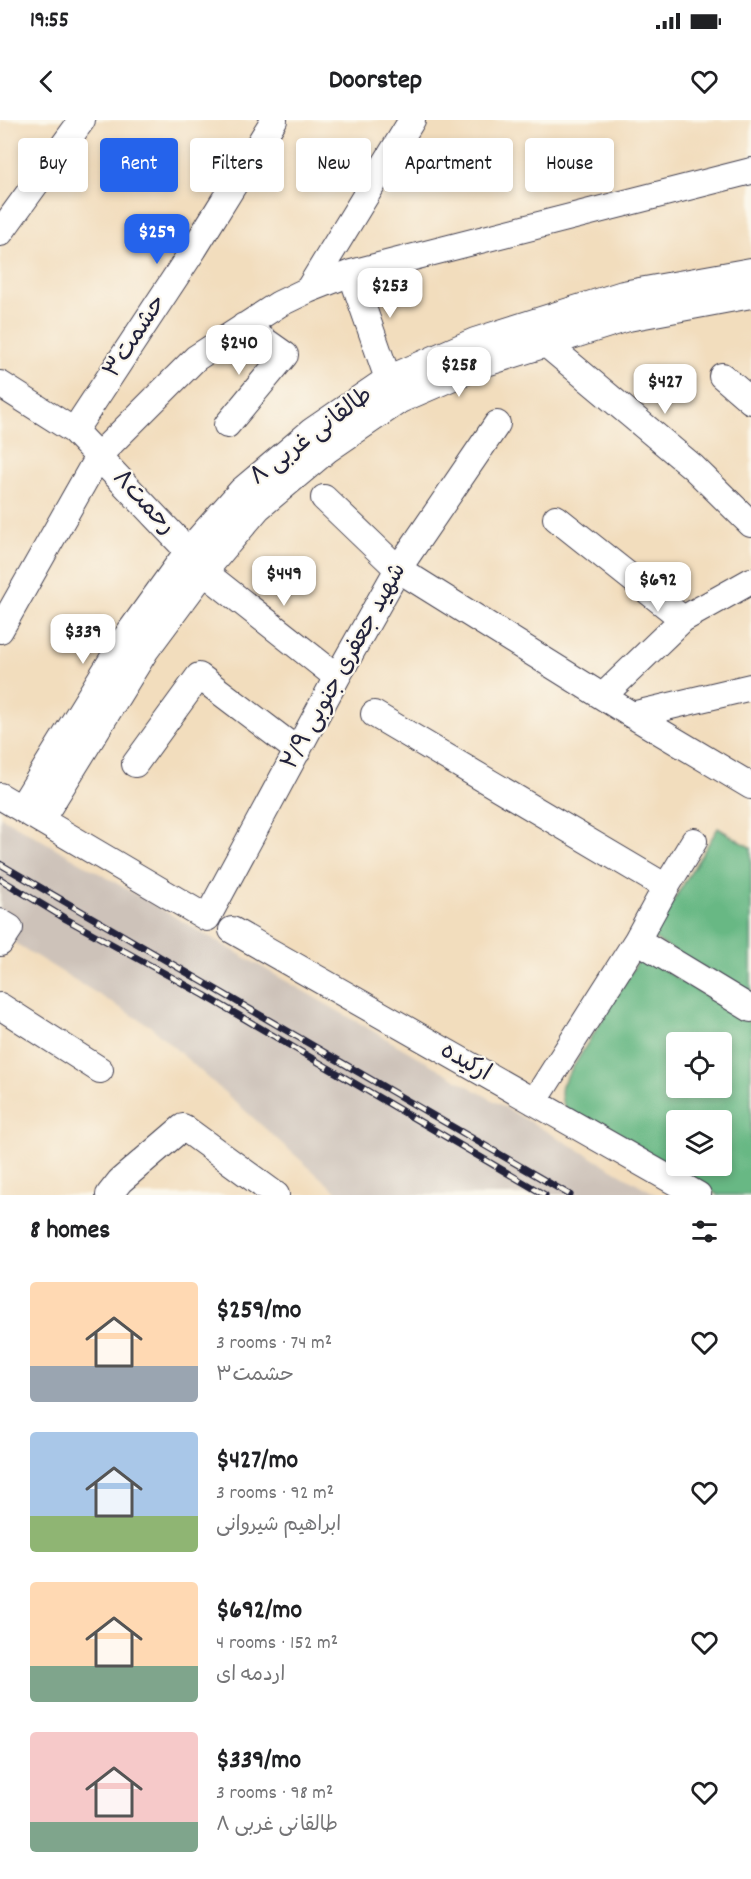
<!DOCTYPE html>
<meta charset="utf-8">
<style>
:root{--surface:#fff;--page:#f6f6f6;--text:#202124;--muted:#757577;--accent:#2563eb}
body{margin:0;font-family:Dekko,"Playpen Sans Arabic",sans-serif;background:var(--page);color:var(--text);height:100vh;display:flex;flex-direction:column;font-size:22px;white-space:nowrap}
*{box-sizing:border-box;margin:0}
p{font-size:20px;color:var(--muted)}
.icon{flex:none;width:33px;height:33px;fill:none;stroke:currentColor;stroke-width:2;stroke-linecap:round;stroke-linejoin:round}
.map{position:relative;height:1075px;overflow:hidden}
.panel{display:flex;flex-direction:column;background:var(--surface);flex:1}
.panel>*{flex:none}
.banner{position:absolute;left:18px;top:18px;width:716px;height:54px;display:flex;gap:12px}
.controls{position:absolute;left:666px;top:912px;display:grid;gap:12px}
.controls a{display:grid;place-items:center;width:66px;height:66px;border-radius:6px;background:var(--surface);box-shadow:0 3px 9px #0003;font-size:30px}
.price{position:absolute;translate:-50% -51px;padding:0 14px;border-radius:12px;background:#fff;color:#222;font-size:20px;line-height:39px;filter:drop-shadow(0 2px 3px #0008)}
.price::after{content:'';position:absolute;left:50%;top:36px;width:18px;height:14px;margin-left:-9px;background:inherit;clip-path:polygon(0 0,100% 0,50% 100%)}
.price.current{background:var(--accent);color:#fff}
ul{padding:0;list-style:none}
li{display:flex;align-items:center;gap:18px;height:150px;padding:0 30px}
li span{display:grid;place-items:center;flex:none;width:168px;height:120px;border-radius:6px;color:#555}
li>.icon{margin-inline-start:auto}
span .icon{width:72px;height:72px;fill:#fffc;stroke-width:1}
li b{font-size:26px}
h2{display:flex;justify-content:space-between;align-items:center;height:72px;padding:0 30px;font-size:26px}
.pill{padding:0 21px;border-radius:6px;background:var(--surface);box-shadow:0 3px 9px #0003;font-size:21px;line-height:54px}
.pill.current{background:var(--accent);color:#fff}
.status{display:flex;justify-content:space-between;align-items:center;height:42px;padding:0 30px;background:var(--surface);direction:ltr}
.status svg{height:16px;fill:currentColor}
header{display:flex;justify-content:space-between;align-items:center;height:78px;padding:0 30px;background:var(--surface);font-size:27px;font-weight:700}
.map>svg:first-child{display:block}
</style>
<div class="status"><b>19:55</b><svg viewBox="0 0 49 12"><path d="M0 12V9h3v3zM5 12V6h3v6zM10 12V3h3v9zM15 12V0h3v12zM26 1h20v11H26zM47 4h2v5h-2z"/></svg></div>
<header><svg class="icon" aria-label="back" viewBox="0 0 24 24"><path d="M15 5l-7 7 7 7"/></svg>Doorstep<svg class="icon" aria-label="heart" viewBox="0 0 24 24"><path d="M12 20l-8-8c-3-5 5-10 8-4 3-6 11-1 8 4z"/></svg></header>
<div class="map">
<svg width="751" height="1075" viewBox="0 0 751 1075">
<rect width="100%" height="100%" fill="#fbf7ec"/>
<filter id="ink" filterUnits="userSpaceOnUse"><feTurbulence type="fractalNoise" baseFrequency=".0167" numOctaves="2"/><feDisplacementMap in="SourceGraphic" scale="12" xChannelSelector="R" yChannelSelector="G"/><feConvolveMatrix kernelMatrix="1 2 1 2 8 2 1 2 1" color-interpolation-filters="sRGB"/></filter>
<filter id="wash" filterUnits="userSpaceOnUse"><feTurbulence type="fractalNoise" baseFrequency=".008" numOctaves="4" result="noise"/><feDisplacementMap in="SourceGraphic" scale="24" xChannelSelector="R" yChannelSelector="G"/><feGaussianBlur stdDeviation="1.35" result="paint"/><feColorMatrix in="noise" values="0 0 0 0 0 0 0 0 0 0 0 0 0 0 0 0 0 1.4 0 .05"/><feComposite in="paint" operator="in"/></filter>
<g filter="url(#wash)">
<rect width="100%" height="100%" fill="#f2ddbd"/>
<path fill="#cdc2b9" d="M 0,696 L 657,1075 L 340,1075 L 150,906 L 0,814 Z"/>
<path fill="#67b884" stroke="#446d60" stroke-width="1.5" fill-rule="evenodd" d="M 718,708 L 751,728 L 751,877 L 651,817 Z
M 641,836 L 751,903 L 751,1075 L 718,1075 L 575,997 C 563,987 559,981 562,965 ZM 676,922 L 722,922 L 722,968 L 676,968 ZM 676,1000 L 722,1000 L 722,1046 L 676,1046 Z"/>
</g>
<g filter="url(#ink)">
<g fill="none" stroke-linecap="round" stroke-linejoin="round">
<g stroke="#413e4e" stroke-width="28">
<path id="minor" d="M 0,113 L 82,0
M 351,153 L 388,259
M 308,170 L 412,0
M 545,223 L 693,347 L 751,404
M 722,256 L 751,281
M 0,264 L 74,311 L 188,431 L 204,452 L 337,557
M 227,305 L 285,235 L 244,206
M 74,311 L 194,129 L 274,0
M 324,378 L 398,449 L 632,595 L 751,666
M 556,398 L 683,499
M 0,510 L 99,335 L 196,238 L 279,184 L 308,170 L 351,153 L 751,51
M 603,576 L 683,499 L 751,461
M 374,594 L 666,767 L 637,820
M 632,595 L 751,567
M 135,644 L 199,556 L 298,631
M 0,676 L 207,798 L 337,557 L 398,449 L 497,304
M 21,688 L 126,517 L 188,431 L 241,371 L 312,311 L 388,259 L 475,221 L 623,174 L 751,151
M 41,700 L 146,530 L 204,452 L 258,388 L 327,330 L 400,280 L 483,244 L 628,198 L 751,175
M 666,767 L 694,721
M 0,802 L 10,808 L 0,823
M 232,810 L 698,1075
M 0,886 L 100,950
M 534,982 L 637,820 L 751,889
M 109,1075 L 120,1061 L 183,1007 L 276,1075"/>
</g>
<use href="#minor" stroke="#fff" stroke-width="26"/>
<g stroke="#22223b" stroke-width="7">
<path id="rail" d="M 0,744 L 570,1075
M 0,759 L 66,799 L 204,875 L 545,1075"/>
</g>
<use href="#rail" stroke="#fbf7ec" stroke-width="4.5" stroke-dasharray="14" stroke-linecap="butt"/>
</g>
</g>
<g text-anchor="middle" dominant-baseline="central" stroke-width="4.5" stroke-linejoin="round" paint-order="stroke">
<g font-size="24" fill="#22223b" stroke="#fbf7ec">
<text transform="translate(136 217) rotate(-57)">حشمت۳</text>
<text transform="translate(312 317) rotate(-37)">طالقانی غربی ۸</text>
<text transform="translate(143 383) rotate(47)">رحمت۸</text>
<text transform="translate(345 547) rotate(-61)">شهید جعفری جنوبی ۲/۹</text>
<text transform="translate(465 943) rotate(30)">ارکیده</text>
</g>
</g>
</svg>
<div class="controls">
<a><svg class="icon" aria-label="locate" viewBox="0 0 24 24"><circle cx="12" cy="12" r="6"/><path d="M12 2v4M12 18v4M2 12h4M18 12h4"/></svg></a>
<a><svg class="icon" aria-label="layers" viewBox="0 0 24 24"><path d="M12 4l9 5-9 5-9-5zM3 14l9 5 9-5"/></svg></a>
</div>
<b class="price current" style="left:157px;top:145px">$259</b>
<b class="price" style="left:390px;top:199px">$253</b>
<b class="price" style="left:239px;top:256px">$240</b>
<b class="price" style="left:459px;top:278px">$258</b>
<b class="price" style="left:665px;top:295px">$427</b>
<b class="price" style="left:284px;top:487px">$449</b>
<b class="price" style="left:658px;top:493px">$692</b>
<b class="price" style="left:83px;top:545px">$339</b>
<div class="banner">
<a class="pill">Buy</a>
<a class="pill current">Rent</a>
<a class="pill">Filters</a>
<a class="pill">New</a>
<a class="pill">Apartment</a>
<a class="pill">House</a>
</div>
</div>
<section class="panel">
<h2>8 homes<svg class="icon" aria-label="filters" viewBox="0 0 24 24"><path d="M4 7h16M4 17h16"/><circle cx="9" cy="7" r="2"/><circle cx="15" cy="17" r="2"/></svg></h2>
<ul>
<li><span style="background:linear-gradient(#ffd9b3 70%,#9aa5b1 0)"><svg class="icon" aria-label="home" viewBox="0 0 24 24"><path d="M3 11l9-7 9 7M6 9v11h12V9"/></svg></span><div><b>$259/mo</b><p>3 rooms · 74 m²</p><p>حشمت۳</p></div><svg class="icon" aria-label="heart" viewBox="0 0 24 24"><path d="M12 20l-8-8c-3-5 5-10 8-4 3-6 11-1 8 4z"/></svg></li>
<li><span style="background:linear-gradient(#a9c7e8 70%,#8fb573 0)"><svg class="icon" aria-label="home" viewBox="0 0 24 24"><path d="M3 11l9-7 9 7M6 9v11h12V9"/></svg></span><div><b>$427/mo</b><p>3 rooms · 92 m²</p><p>ابراهیم شیروانی</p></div><svg class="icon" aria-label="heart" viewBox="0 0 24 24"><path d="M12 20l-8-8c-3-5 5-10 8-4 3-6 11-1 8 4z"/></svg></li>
<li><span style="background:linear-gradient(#ffd9b3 70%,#7fa58c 0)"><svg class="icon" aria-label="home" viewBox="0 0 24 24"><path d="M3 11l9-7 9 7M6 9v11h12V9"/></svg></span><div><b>$692/mo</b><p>4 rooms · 152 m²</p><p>اردمه ای</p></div><svg class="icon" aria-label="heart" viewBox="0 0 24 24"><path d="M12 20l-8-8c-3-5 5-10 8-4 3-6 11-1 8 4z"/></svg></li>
<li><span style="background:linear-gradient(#f6c9c9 75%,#7fa58c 0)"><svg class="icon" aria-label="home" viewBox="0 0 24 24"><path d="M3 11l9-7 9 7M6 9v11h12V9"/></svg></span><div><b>$339/mo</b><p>3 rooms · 98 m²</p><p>طالقانی غربی ۸</p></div><svg class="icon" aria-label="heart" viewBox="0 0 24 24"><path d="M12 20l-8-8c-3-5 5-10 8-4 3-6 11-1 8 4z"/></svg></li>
</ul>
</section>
